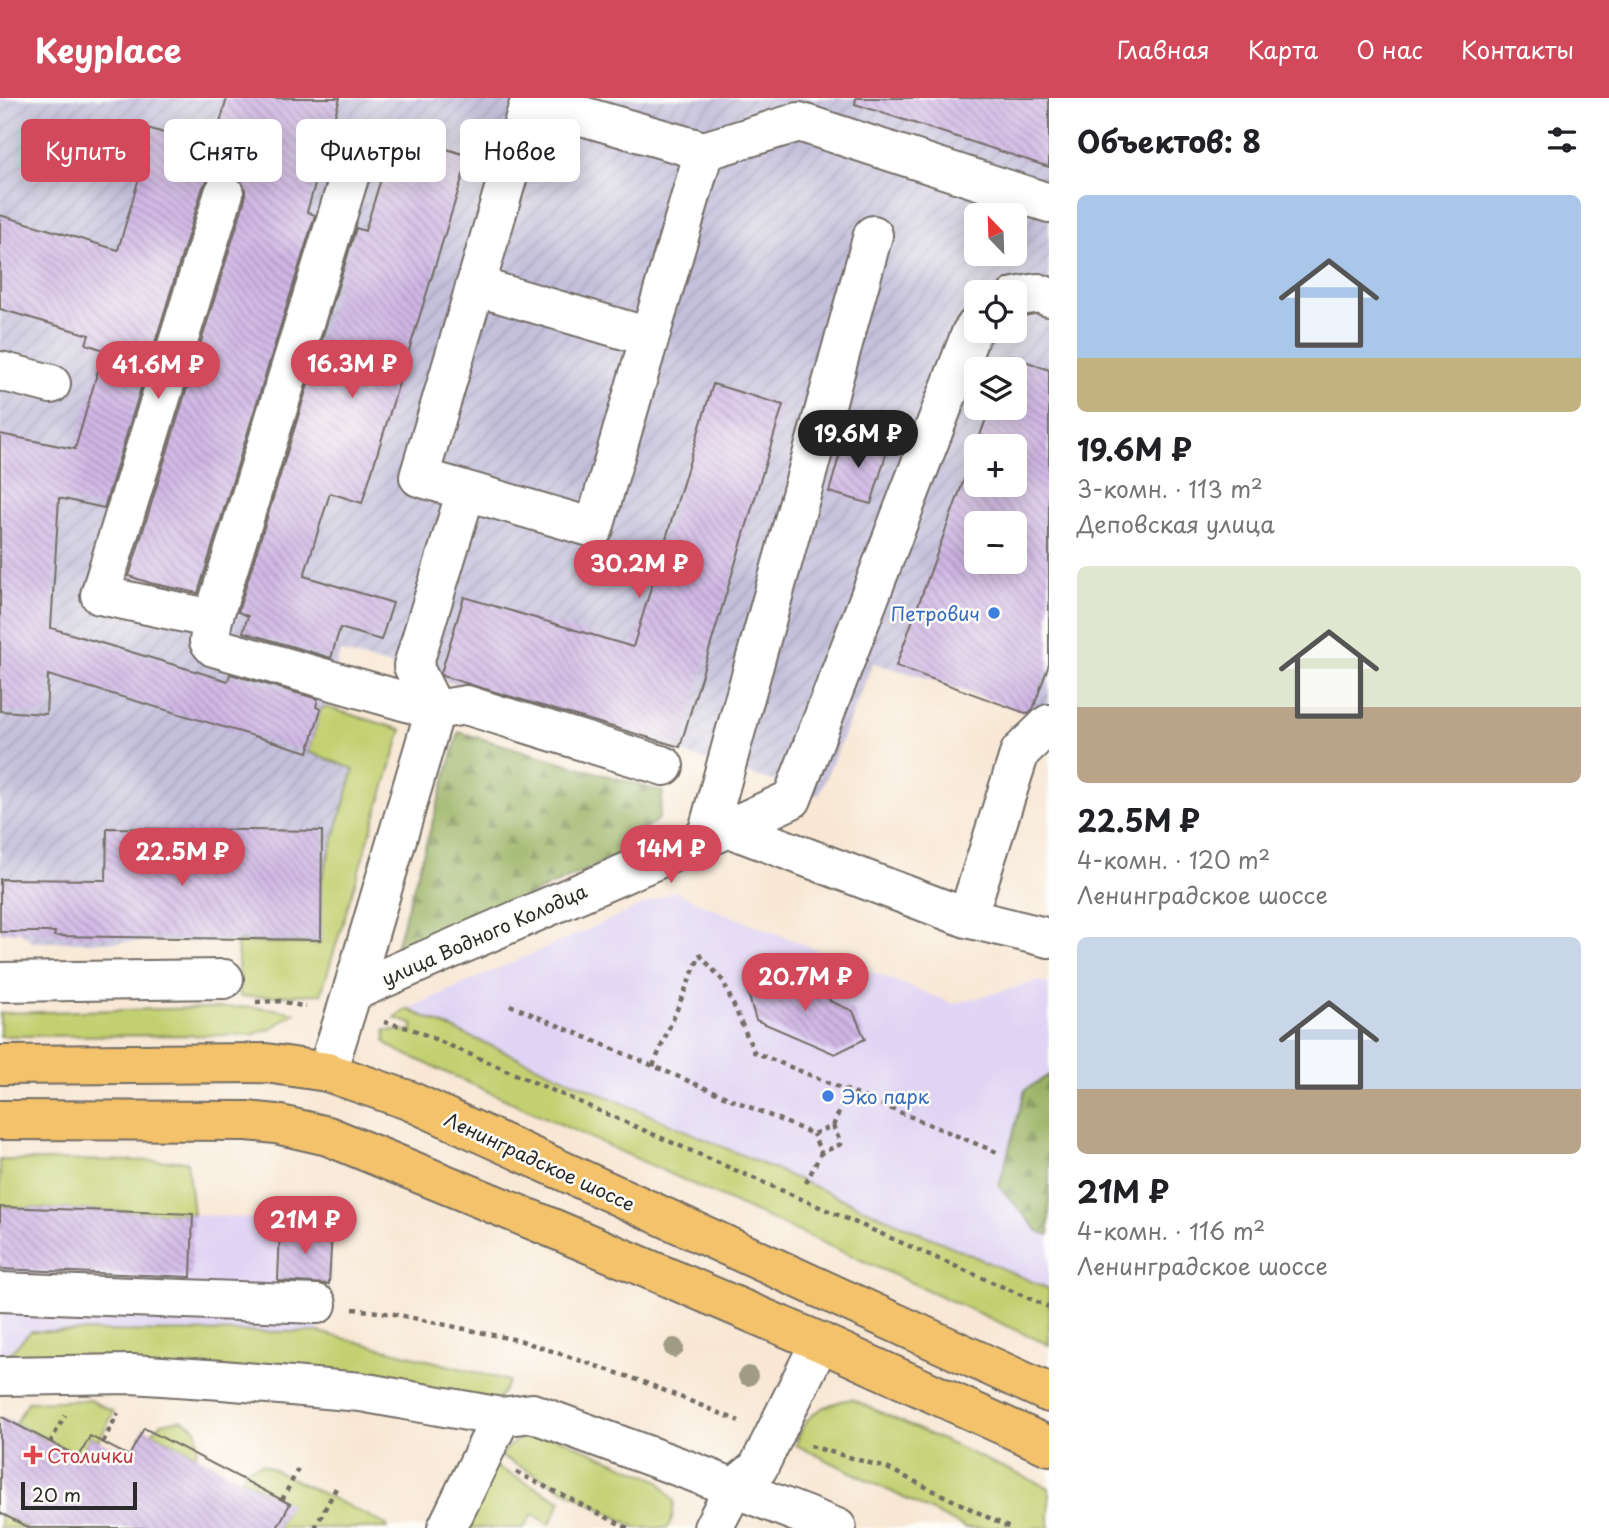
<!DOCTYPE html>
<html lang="ru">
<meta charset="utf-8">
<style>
:root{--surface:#fff;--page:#f6f6f6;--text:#202124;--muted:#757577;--accent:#d1495b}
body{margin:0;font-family:"Playpen Sans",sans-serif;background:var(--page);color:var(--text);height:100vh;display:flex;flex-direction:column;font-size:26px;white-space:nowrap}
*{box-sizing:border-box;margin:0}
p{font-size:23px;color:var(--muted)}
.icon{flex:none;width:38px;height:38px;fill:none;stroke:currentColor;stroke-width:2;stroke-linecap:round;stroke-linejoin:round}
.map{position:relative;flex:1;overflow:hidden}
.details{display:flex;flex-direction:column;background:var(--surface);width:560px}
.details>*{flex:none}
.banner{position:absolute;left:21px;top:21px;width:665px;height:63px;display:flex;gap:14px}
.needle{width:46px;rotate:337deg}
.buttons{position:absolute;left:964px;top:105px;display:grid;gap:14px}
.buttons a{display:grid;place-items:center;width:63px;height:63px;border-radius:10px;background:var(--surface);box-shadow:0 4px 18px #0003;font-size:35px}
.scale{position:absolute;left:21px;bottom:18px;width:116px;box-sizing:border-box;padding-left:7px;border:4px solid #2b2b2b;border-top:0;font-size:19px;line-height:24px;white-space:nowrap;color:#2b2b2b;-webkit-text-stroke:5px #fdfcf7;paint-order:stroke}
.price{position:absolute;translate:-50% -60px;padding:0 16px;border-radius:24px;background:var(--accent);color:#fff;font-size:23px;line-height:46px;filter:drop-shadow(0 2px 4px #0008)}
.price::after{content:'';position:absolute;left:50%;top:42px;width:21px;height:16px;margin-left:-10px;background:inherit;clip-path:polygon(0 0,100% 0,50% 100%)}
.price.active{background:#222;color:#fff}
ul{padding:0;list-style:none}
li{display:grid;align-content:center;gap:14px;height:371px;padding:0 28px}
li span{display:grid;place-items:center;height:217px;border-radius:10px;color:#555}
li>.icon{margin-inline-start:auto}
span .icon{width:126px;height:126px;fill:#fffc;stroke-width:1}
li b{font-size:30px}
h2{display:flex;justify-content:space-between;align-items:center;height:84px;padding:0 28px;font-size:30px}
.pill{padding:0 24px;border-radius:10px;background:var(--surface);box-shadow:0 4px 18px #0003;font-size:24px;line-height:63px}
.pill.active{background:var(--accent);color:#fff}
header{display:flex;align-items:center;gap:42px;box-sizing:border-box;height:98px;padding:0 35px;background:var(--accent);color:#fff}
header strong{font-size:33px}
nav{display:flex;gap:38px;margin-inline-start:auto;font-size:24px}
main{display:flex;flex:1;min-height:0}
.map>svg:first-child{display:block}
</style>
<header>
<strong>Keyplace</strong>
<nav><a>Главная</a><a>Карта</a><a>О нас</a><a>Контакты</a></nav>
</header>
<main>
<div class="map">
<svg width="1049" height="1430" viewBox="0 0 1049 1430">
<defs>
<pattern id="industrial-furrows" width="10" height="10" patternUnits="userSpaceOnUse" patternTransform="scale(1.75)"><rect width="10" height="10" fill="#c4c0db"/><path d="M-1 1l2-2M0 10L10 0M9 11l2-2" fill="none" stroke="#a9a5bc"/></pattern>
<pattern id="forest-firs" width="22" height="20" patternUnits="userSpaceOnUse" patternTransform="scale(1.75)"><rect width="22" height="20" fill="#9ab263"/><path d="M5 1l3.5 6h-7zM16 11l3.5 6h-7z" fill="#7e9152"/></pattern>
<pattern id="building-back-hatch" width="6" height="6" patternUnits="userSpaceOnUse" patternTransform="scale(1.75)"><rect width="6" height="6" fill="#d0b6e5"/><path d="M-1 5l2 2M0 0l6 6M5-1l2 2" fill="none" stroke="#a994ba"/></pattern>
</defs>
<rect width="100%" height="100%" fill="#fdfcf7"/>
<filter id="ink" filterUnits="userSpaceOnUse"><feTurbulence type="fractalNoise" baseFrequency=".0143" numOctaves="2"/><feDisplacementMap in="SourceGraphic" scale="14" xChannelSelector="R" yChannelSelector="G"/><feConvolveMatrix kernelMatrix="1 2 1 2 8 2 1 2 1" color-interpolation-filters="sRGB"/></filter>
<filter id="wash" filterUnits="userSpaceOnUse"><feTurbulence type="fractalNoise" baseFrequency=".00686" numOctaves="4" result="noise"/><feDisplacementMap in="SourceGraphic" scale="28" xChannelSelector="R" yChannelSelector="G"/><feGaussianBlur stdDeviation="1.57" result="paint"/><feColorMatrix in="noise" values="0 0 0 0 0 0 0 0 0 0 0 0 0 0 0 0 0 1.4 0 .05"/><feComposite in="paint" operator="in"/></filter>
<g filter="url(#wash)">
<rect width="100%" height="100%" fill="#f8e7d4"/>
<path fill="#e0d4f4" d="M 675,793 L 701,806 L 954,906 L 1039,883 L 1049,886 L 1049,1191 L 407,911 Z
M 0,1109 L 193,1116 L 275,1122 L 280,1130 L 332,1133 L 329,1186 L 319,1234 L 31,1233 L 9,1256 L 0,1256 Z"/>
<path fill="url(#industrial-furrows)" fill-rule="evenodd" d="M 0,0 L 1049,0 L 1049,614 L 873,565 L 819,697 L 432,579 L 340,554 L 326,609 L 321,611 L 308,654 L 355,671 L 321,784 L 320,846 L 237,844 L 33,844 L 20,834 L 0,834 ZM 976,117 L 1015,117 L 1015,156 L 976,156 ZM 976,194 L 1015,194 L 1015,233 L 976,233 ZM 976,271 L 1015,271 L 1015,310 L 976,310 ZM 976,348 L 1015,348 L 1015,387 L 976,387 ZM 976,425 L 1015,425 L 1015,464 L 976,464 Z"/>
<path fill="#c3d071" stroke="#777e4e" stroke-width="2" d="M 326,609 L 402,632 L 321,896 L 240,899 L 237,844 L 320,846 L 321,784 L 354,671 L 308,654 L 321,611 Z
M 248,909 L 275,911 L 295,915 L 270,931 L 251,937 L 0,938 L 0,915 Z
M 407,911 L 1049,1191 L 1049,1247 L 396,952 L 385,944 L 385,932 L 411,933 L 414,927 L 395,920 Z
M 0,1062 L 187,1063 L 193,1116 L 0,1109 Z
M 31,1233 L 319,1234 L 509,1283 L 498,1303 L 0,1265 L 0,1256 L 9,1256 Z
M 851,1301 L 1049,1390 L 1049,1430 L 965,1430 L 796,1347 C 803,1317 822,1306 851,1301 Z
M 90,1302 L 114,1314 L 99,1342 L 90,1338 L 79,1359 L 15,1326 L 28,1304 Z
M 181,1321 C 202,1331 199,1336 196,1357 L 152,1334 L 162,1325 Z
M 528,1336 L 556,1339 L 658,1382 L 674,1403 L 672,1422 L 667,1430 L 637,1430 L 500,1358 L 510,1347 Z
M 262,1366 L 387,1427 L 387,1430 L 277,1430 L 289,1406 L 242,1381 L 246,1371 Z
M 495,1368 L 561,1403 L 550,1426 L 532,1416 L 524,1430 L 462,1430 Z
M 2,1416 L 29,1430 L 0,1430 L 0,1419 Z"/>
<path fill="url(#forest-firs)" stroke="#626e47" stroke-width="2" d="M 459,634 L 663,694 L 659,721 L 633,739 L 620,757 L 398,856 L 396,852 L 397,845 Z
M 1049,977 L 1049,1137 L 1038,1133 L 999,1088 L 1025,992 Z"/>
<g id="blocks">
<path fill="url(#building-back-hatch)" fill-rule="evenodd" d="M 227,0 L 340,0 L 307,114 L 315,117 L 198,495 L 150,485 L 129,478 L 245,101 L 245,91 L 240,81 L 230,74 L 220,74 L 210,79 L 203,89 L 104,410 L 59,400 L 51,530 L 228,583 L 230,576 L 318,601 L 316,609 L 321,611 L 308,654 L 48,577 L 46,616 L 0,613 L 0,336 L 75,351 L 104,252 L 86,246 L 89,237 L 0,211 L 0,117 L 118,152 L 141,73 L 125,50 L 123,38 L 132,30 L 141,28 L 213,50 Z
M 856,0 L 1049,0 L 1049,69 L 855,6 Z
M 395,35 L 469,58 L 362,405 L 330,395 L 304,478 L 393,505 L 381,542 L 340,530 L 331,560 L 243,534 L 248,518 L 238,514 L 356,130 L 365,133 Z
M 1009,257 L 1049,272 L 1049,566 L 1033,611 L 1028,616 L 896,568 L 990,310 L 1015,310 L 1015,271 L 1004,271 ZM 976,348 L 1015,348 L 1015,387 L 976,387 ZM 976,425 L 1015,425 L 1015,464 L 976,464 Z
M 713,286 L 783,307 L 680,649 L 442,578 L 441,575 L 464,499 L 633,549 Z
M 845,338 L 888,350 L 871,406 L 829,394 Z
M 107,730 L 322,733 L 321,842 L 54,838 L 55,834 L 0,834 L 0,781 L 106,782 Z
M 821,878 L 830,903 L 853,913 L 865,941 L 835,956 L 756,922 L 746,889 L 774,879 L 795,888 Z
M 0,1109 L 193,1116 L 191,1179 L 0,1171 Z
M 280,1130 L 332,1133 L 329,1186 L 278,1183 Z
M 0,1318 L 79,1359 L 90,1338 L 129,1358 L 144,1330 L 290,1406 L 277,1430 L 29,1430 L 0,1415 Z"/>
</g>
</g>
<g filter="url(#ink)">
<use href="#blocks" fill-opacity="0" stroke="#736d66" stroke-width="2"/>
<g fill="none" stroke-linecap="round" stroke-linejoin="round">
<g stroke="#736d66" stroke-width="42">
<path id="minor" d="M 530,3 L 704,53 L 594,430 L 419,379 Z
M 704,53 L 799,24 L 1049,105
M 224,95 L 100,497 L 213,521 L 355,60
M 475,188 L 649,239
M 1015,199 L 1038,195 L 1049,199
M 0,273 L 51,286
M 213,521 L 209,543 L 214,549 L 435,612 L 466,607 L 664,668
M 729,730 L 792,701 L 971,235 L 976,228
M 706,740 L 873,137
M 967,820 L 1020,654 L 1049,626
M 0,884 L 224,881
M 352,894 L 435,612 L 413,568 L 466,393
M 327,974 L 352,894 L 729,730 L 967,820 L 1049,840
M 0,1194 L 317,1206
M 0,1278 L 132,1276 L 222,1282 L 361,1294 L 501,1319 L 532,1315 L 693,1374 L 837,1430
M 447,1430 L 501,1319
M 713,1430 L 734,1390 L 758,1370 L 820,1244"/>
</g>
<g stroke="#736d66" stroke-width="42">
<path id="major" d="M 0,967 L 266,965 L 327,974 L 408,1002 L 1049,1295
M 0,1022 L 247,1023 L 276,1026 L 328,1038 L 552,1130 L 820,1244 L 1049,1348"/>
</g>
<path stroke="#736d66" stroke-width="4.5" stroke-dasharray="5 5" stroke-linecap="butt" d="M 256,904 L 280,903 L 306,909
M 510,907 L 813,1036 L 833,1028 L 841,1046 L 821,1055 L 813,1036
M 384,924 L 412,931 L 1049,1209
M 653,968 L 700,857 L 723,883 L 754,954 L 1001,1056
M 833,1028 L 848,992
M 806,1085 L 821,1055
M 353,1211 L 394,1216 L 522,1243 L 641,1283 L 739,1323
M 103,1344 L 118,1315
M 50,1345 L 65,1317
M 810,1348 L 887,1370 L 1010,1430
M 516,1374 L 628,1430
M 282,1402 L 298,1371
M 315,1430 L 336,1390"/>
<use href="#minor" stroke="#fff" stroke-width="38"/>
<use href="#major" stroke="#f3c26a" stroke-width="38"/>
</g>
<g fill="#a19b83">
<circle cx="674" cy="1250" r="10"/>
<circle cx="748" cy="1278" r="10"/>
</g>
</g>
<g fill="#3f7fe0" stroke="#fdfcf7" stroke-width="2.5">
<circle cx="994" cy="515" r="7"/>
<circle cx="828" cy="998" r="7"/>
</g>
<path fill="#e0444e" stroke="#fdfcf7" stroke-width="2.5" d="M29.5 1346.5h7v7h7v7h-7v7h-7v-7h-7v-7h7z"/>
<g text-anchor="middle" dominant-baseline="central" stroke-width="5" stroke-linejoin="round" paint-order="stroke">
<g font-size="19" fill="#366cbe" stroke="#fdfcf7" text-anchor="end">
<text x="980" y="515">Петрович</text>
<text x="842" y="998" text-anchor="start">Эко парк</text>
</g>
<g font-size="19" fill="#2b2b2b" stroke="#fdfcf7">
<text transform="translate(484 836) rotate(-24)">улица Водного Колодца</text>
<text transform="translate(540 1063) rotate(25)">Ленинградское шоссе</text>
</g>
<g font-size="19" fill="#be3a42" stroke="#fdfcf7" text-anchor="start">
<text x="47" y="1357">Столички</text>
</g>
</g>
</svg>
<div class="buttons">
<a><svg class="needle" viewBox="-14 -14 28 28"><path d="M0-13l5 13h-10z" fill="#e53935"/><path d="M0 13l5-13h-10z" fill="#757577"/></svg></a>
<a><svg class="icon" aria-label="locate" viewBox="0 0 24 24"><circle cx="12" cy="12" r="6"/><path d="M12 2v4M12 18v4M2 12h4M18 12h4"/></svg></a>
<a><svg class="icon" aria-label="layers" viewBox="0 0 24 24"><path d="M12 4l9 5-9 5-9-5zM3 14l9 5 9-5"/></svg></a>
<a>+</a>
<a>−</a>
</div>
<div class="scale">20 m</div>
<b class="price" style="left:352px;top:302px">16.3M ₽</b>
<b class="price" style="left:158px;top:303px">41.6M ₽</b>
<b class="price active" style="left:858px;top:372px">19.6M ₽</b>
<b class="price" style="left:639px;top:502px">30.2M ₽</b>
<b class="price" style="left:671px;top:787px">14M ₽</b>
<b class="price" style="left:182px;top:790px">22.5M ₽</b>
<b class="price" style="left:805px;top:915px">20.7M ₽</b>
<b class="price" style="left:305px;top:1158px">21M ₽</b>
<div class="banner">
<a class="pill active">Купить</a>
<a class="pill">Снять</a>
<a class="pill">Фильтры</a>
<a class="pill">Новое</a>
</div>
</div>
<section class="details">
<h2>Объектов: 8<svg class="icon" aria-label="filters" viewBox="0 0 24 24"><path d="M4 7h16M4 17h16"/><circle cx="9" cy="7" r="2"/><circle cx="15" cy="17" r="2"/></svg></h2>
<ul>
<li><span style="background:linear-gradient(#a9c7e8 75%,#c2b280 0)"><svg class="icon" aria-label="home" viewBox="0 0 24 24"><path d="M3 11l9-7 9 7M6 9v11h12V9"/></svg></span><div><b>19.6M ₽</b><p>3-комн. · 113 m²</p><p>Деповская улица</p></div></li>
<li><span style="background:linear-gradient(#dfe7d0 65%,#b9a48a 0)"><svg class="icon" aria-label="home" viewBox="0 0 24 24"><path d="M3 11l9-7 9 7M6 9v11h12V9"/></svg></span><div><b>22.5M ₽</b><p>4-комн. · 120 m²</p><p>Ленинградское шоссе</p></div></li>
<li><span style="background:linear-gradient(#c9d6e8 70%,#b9a48a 0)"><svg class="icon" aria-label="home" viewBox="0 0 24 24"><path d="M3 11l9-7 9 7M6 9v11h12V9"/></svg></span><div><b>21M ₽</b><p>4-комн. · 116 m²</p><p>Ленинградское шоссе</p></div></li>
</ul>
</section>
</main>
